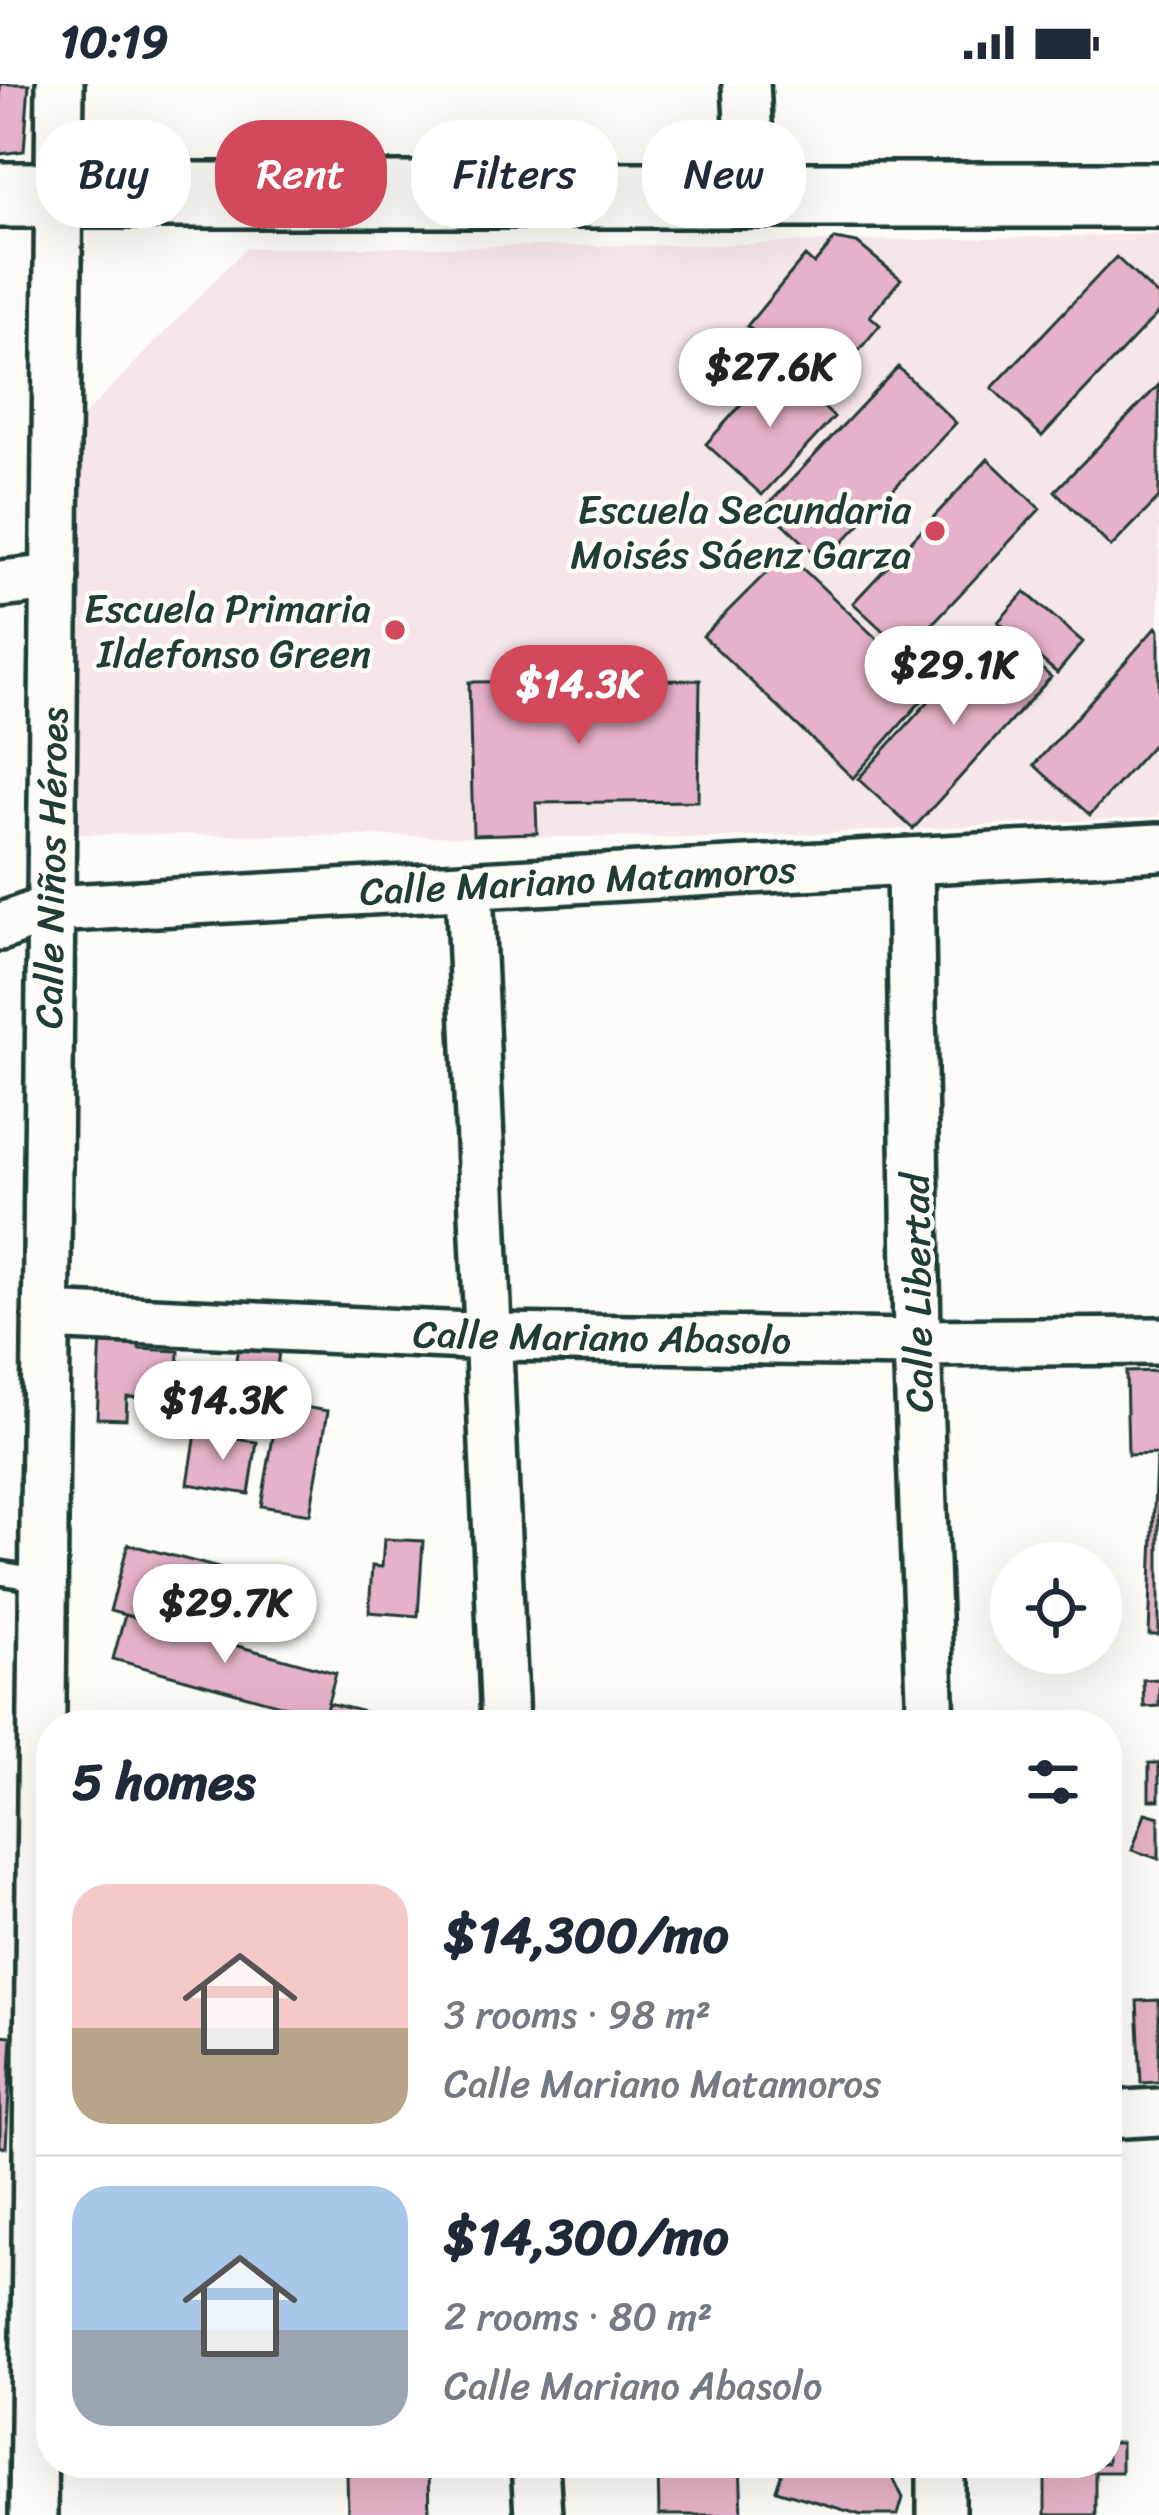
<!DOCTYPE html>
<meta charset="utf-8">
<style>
:root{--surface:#fff;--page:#f6f6f7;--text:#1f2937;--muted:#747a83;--line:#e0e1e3;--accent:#d1495b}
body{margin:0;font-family:Sriracha,sans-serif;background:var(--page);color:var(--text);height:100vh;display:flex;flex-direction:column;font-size:45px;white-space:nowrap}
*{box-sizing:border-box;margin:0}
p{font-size:39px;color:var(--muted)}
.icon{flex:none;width:66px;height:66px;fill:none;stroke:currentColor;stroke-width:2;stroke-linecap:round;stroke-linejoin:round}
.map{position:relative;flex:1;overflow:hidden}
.panel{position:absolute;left:36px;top:1626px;width:1086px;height:768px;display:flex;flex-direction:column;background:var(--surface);border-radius:48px;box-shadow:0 12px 48px #0002}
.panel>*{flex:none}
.banner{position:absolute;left:36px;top:36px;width:1089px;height:108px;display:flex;gap:24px}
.tools{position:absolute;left:990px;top:1458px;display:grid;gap:24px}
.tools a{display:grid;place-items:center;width:132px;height:132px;border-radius:50%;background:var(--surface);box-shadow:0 12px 48px #0002;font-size:60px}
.price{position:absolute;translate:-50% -102px;padding:0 27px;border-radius:42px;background:#fff;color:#222;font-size:39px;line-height:78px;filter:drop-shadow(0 3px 6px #0008)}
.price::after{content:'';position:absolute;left:50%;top:72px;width:36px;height:27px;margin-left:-18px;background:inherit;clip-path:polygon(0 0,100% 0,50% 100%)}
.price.selected{background:var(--accent);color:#fff}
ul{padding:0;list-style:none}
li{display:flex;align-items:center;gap:36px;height:300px;padding:0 36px}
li+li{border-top:3px solid var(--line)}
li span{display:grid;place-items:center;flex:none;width:336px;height:240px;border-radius:36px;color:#555}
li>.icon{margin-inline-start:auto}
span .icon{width:144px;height:144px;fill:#fffc;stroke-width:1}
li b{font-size:51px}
h2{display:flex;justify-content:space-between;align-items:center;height:144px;padding:0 36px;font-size:51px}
.pill{padding:0 42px;border-radius:48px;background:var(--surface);box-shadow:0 12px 48px #0002;font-size:42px;line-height:108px}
.pill.selected{background:var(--accent);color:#fff}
.status{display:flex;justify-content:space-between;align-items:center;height:84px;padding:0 60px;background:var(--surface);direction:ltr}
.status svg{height:33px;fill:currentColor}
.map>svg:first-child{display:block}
</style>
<div class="status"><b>10:19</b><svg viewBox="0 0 49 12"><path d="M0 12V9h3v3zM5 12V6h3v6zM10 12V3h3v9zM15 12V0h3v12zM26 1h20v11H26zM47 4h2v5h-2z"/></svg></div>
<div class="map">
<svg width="1159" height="2431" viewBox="0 0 1159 2431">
<rect width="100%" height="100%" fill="#fdfcf7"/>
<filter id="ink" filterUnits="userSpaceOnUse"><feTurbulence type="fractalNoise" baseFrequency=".00833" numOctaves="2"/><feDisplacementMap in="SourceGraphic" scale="24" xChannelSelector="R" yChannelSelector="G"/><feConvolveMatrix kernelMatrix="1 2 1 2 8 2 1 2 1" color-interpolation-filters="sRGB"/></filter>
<g filter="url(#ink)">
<path fill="#f6e6ea" d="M 1159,150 L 1159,733 L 723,754 L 74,750 L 74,342 L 246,164 L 702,161 Z"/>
<path fill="#e6b1ca" stroke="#1f3d34" stroke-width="3" d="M 0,0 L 29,0 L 24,67 L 0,70 Z
M 835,155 L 857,159 L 901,195 L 870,232 L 880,241 L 825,307 L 747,242 L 805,172 L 814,180 Z
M 1116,173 L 1159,213 L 1159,228 L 1042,352 L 992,304 Z
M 777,281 L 834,333 L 762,411 L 706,360 Z
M 898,283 L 956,339 L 824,478 L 766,423 Z
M 1159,301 L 1159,414 L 1111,463 L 1055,407 Z
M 988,375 L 1040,425 L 906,568 L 853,519 Z
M 786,469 L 931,606 L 853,694 L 703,552 Z
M 1025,508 L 1083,558 L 1057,589 L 998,538 Z
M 996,543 L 1051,593 L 913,745 L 858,695 Z
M 1156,543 L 1159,547 L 1159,654 L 1090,731 L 1034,681 Z
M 700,596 L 698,717 L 536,719 L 537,749 L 473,751 L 469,598 Z
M 101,1252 L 139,1253 L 139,1265 L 179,1267 L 177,1315 L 127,1313 L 126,1335 L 97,1334 Z
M 239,1254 L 280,1259 L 273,1317 L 242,1313 L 245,1292 L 234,1291 Z
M 1159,1287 L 1159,1370 L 1128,1371 L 1126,1288 Z
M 279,1319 L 328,1327 L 310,1430 L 261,1422 Z
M 196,1349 L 257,1358 L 249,1410 L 188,1400 Z
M 1156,1374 L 1159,1374 L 1159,1551 L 1149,1551 Z
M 384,1455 L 423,1457 L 418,1532 L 369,1528 L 372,1482 L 382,1483 Z
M 128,1460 L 253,1493 L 235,1561 L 110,1527 Z
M 125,1531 L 336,1589 L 324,1633 L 113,1575 Z
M 1159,1595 L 1159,1622 L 1144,1623 L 1143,1596 Z
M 328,1619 L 373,1630 L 370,1641 L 322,1641 Z
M 1149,1679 L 1159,1679 L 1159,1716 L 1149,1716 Z
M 1145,1729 L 1159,1733 L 1159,1775 L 1132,1766 Z
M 1159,1916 L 1159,1998 L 1141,1999 L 1137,1917 Z
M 0,1951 L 12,1952 L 6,2063 L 0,2063 Z
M 1107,2359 L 1121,2359 L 1121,2388 L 1095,2388 L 1095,2431 L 1045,2431 L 1045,2379 L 1107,2379 Z
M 599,2379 L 740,2379 L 742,2431 L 659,2431 L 658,2382 L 599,2385 Z
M 785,2379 L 857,2379 L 891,2389 L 903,2414 L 898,2431 L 861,2431 L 776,2406 Z
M 428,2388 L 429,2431 L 348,2431 L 347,2391 Z"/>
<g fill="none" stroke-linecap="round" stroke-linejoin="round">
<g stroke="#1f3d34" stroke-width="30">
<path id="service" d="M 0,1489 L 43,1496"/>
</g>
<g stroke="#1f3d34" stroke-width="54">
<path id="minor" d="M 746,0 L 752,110
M 0,500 L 55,494
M 910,778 L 917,1259 L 931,1641
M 469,802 L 505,1641
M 0,843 L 50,825 L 1159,763
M 46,1232 L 489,1253 L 917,1259 L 1159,1257
M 1107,2031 L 1159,2028
M 535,2379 L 538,2431
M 33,2431 L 60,0
M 941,2431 L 941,2379"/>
</g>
<g stroke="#1f3d34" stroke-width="72">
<path id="secondary" d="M 0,111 L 1159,111"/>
</g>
<use href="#service" stroke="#fdfcf7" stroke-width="21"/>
<use href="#minor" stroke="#fdfcf7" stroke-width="45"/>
<use href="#secondary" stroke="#fdfcf7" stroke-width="63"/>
</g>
</g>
<g fill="#d1495b" stroke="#fdfcf7" stroke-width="4.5">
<circle cx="935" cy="447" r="12"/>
<circle cx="395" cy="546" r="12"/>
</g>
<g text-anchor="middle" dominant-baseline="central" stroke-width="9" stroke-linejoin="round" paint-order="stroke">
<g font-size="39" fill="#1f3d34" stroke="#fdfcf7" text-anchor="end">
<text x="911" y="425">Escuela Secundaria<tspan x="911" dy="45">Moisés Sáenz Garza</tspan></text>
<text x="371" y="524">Escuela Primaria<tspan x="371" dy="45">Ildefonso Green</tspan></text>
</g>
<g font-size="39" fill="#1f3d34" stroke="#fdfcf7">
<text transform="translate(51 784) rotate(-89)">Calle Niños Héroes</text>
<text transform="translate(578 796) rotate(-3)">Calle Mariano Matamoros</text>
<text transform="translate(917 1209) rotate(-91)">Calle Libertad</text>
<text transform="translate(602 1253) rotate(1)">Calle Mariano Abasolo</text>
</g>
</g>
</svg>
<div class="tools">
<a><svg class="icon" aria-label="locate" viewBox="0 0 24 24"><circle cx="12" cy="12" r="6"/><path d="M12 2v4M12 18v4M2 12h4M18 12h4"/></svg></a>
</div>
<b class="price" style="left:770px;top:346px">$27.6K</b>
<b class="price" style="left:954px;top:644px">$29.1K</b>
<b class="price selected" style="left:579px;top:663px">$14.3K</b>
<b class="price" style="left:223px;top:1379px">$14.3K</b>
<b class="price" style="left:225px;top:1582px">$29.7K</b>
<div class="banner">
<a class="pill">Buy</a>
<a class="pill selected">Rent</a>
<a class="pill">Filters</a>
<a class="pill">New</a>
</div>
<section class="panel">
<h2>5 homes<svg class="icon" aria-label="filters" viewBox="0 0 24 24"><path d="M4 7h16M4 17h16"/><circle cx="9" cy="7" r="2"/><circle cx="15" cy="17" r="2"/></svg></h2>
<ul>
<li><span style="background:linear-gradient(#f6c9c9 60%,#b9a48a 0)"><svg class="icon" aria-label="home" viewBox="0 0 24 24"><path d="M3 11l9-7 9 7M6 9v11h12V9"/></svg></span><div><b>$14,300/mo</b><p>3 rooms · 98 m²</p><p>Calle Mariano Matamoros</p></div></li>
<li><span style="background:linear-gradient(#a9c7e8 60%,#9aa5b1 0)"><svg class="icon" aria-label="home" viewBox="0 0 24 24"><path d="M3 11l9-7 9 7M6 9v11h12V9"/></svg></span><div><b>$14,300/mo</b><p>2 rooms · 80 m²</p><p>Calle Mariano Abasolo</p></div></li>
</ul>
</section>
</div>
